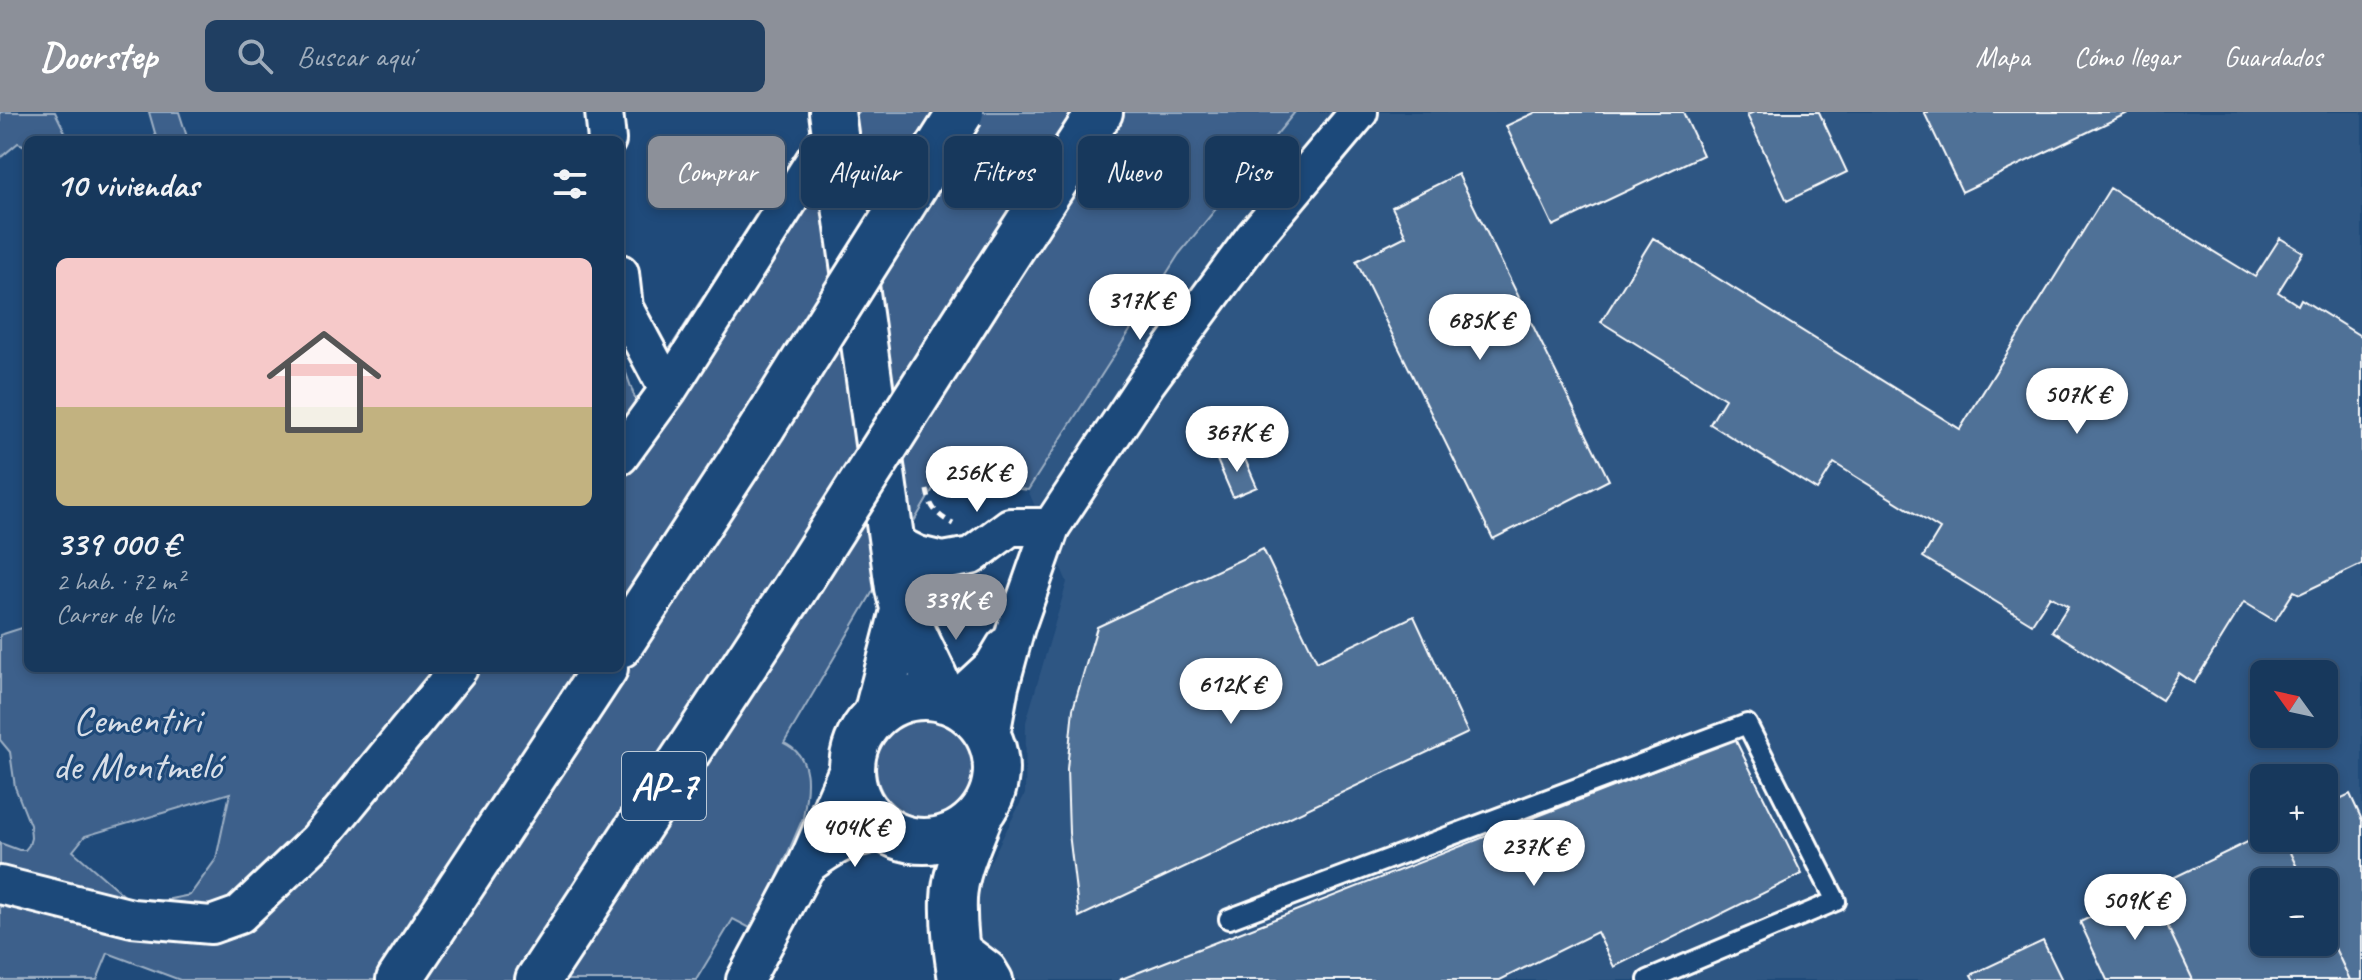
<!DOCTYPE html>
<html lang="es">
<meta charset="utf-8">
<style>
:root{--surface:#17385c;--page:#203f62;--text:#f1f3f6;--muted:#9eacbb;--line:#365272;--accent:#8c9099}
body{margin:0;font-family:Caveat,sans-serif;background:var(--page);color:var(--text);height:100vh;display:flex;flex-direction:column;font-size:30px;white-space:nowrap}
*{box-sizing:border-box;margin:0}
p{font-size:26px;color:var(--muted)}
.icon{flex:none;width:44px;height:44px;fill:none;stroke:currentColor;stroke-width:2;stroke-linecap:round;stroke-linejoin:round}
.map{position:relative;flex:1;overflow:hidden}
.panel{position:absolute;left:24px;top:24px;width:600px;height:536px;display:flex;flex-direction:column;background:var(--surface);border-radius:12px;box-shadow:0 4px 12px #0003,0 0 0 2px var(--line)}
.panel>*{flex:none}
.banner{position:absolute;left:648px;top:24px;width:760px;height:72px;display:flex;gap:16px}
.needle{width:52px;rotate:303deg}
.buttons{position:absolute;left:2250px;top:548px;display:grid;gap:16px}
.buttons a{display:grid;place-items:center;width:88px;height:88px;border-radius:12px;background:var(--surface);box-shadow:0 4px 12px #0003,0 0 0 2px var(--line);font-size:40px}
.price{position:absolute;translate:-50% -68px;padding:0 18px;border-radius:28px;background:#fff;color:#222;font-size:26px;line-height:52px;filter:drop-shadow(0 2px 4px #0008)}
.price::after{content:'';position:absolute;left:50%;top:48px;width:24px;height:18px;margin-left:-12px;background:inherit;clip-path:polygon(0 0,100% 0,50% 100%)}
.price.active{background:var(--accent);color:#fff}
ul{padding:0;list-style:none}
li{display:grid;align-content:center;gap:16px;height:424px;padding:0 32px}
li+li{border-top:2px solid var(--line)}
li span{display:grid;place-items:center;height:248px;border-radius:12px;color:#555}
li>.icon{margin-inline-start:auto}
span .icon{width:144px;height:144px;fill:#fffc;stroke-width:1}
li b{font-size:34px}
h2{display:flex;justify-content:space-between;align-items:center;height:96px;padding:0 32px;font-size:34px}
.tag{padding:0 28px;border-radius:12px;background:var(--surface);box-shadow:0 4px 12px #0003,0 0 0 2px var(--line);font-size:28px;line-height:72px}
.tag.active{background:var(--accent);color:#fff}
header{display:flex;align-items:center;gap:48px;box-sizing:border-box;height:112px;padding:0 40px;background:var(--accent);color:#fff}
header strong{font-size:38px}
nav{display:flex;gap:44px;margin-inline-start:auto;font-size:28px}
.search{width:560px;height:72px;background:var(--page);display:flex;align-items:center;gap:20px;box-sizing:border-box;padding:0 28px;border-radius:12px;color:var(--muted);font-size:30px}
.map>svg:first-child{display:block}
</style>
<header>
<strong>Doorstep</strong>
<div class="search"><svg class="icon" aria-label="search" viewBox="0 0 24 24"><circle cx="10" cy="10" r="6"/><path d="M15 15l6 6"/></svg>Buscar aquí</div>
<nav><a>Mapa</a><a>Cómo llegar</a><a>Guardados</a></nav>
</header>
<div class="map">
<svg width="2362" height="868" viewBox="0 0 2362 868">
<rect width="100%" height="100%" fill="#1f4a7a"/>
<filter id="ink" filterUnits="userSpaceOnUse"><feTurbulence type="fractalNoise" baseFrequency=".0125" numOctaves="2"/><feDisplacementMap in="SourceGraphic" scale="16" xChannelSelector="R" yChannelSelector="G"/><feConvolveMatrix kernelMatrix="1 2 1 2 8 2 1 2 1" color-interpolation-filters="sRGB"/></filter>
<g filter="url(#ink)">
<path fill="#2e5683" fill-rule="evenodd" d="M 1295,0 L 2362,0 L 2362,868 L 993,868 L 971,787 L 1025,682 L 1026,610 L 1067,470 L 1028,378 L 1179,142 ZM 2264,562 L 2324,562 L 2324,622 L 2264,622 ZM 2264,666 L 2324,666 L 2324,726 L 2264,726 ZM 2264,770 L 2324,770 L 2324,830 L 2264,830 Z"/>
<path fill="#3c618b" stroke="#9eb0c5" stroke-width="2" fill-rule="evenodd" d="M 0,0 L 55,0 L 69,28 L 28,28 L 28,35 L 18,31 L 0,46 Z
M 149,0 L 179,0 L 188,28 L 157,28 Z
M 809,0 L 1295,0 L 1179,142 L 1028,378 L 986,373 L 950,348 L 784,631 C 814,645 808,677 803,706 L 759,808 L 752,817 L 733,807 L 696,868 L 180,868 L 108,841 L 97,868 L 0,868 L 0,731 L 19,738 L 25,738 L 29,733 L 31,726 L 30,713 L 15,675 L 10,640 L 0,628 L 0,523 L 28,514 L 28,556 L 620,556 L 620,244 L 636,289 L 811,17 ZM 230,681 L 216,747 L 190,783 L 136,794 L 73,739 L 85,724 Z
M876 655a51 51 0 1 1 102 0a51 51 0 1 1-102 0Z"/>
<path fill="#507197" stroke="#fff" stroke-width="2" d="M 1536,0 L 1683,0 L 1703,43 L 1553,114 L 1506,14 Z
M 1754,0 L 1819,0 L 1847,60 L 1787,89 L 1747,3 Z
M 1924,0 L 2130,0 L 1962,80 Z
M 1458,62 L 1609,368 L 1493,427 L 1356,149 L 1406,124 L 1392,95 Z
M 2110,76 L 2255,165 L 2280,126 L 2303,140 L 2278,180 L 2298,193 L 2301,187 L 2362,225 L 2362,452 L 2300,482 L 2294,479 L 2275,509 L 2244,490 L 2194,571 L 2179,561 L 2162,588 L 2052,519 L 2068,494 L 2050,484 L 2032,512 L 1923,445 L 1940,417 L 1834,351 L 1817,378 L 1710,312 L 1725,287 L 1601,210 L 1653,126 L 1960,317 Z
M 1241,338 L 1257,375 L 1233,385 L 1217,348 Z
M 1263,437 L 1317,550 L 1414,504 L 1468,621 L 1079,805 L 1069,721 L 1067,657 L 1073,597 L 1097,515 Z
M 1735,627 L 1802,762 L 1614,855 L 1597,820 L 1500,868 L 1119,868 Z
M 2350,682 L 2362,708 L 2362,868 L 2350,868 L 2324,813 L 2324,770 L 2304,770 L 2283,726 L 2324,726 L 2324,694 Z
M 2264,722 L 2264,726 L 2283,726 L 2304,770 L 2264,770 L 2264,830 L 2324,830 L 2324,813 L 2350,868 L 2193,868 L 2150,777 Z
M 2150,777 L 2193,868 L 2107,868 L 2080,810 Z
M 2043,829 L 2062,868 L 1974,868 L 1971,863 Z"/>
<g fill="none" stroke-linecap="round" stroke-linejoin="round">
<g stroke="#fff" stroke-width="24">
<path id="lane" d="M 1229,807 L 1747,612 L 1836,789 L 1648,868"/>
</g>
<g stroke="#fff" stroke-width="42">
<path id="street" d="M 604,0 L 607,28
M 620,161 L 624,196 L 668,278
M 620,344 L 668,278 L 834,18
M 892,430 L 918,443 L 943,449 L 971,444 L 1010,415 L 1051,415
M 953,591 L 993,554 L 1005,534
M 990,629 L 1000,574 L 1016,515 L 1051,415 L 1147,270 L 1254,125 L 1359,0
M 806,754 C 837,731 848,726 885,719
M 0,773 L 132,806 L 211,813 L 239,803 L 318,728 L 459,556
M 956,834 L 988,858 L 994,868
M 745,868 L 806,754 L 852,648"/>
</g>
<g stroke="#fff" stroke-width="50">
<path id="secondary" d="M 832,0 L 898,476 C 906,516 930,549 944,588
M852 657a72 72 0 1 1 144 0a72 72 0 1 1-144 0Z
M 876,603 L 903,499
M 961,868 C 957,841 953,814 954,787 C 955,759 970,729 980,703"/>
</g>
<g stroke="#fff" stroke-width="50">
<path id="highway" d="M 982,182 L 1100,0
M 620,533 L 763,314
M 399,868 L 605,556
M 538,868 L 792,481"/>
</g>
<path stroke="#fff" stroke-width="5" stroke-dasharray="8 6" stroke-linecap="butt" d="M 927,378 C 930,396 937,403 953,412"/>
<use href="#lane" stroke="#1f4a7a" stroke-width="18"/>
<use href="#street" stroke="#1f4a7a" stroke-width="36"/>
<use href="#secondary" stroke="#1f4a7a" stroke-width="44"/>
<use href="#highway" stroke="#1f4a7a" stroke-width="44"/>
<g stroke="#fff" stroke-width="50" stroke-linecap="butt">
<path id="highway-bridge" d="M 763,314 L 961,0
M 792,481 L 982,182"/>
</g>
<use href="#highway-bridge" stroke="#1f4a7a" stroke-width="44"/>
</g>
</g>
<g text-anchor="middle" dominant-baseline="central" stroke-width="6" stroke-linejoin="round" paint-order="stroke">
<rect fill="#1f4a7a" stroke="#bcc9d7" stroke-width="2" x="622" y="640" width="84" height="68" rx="6"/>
<g font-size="38" font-weight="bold" fill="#fff">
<text x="664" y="674">AP-7</text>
</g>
<g font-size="40" fill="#d8dfe8" stroke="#1f4a7a">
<text x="137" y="608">Cementiri<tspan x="137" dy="46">de Montmeló</tspan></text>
</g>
</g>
</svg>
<div class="buttons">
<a><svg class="needle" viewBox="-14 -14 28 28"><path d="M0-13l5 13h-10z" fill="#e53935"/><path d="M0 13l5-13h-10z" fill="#9eacbb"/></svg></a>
<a>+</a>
<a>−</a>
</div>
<b class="price" style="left:1140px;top:230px">317K €</b>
<b class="price" style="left:1480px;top:250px">685K €</b>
<b class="price" style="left:2077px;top:324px">507K €</b>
<b class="price" style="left:1237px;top:362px">367K €</b>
<b class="price" style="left:977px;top:402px">256K €</b>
<b class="price active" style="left:956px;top:530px">339K €</b>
<b class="price" style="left:1231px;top:614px">612K €</b>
<b class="price" style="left:855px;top:757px">404K €</b>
<b class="price" style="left:1534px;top:776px">237K €</b>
<b class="price" style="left:2135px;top:830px">509K €</b>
<div class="banner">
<a class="tag active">Comprar</a>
<a class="tag">Alquilar</a>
<a class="tag">Filtros</a>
<a class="tag">Nuevo</a>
<a class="tag">Piso</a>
</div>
<section class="panel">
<h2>10 viviendas<svg class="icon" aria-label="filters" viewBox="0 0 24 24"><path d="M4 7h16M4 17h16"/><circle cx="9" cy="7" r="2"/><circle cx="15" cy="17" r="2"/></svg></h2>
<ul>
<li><span style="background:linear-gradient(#f6c9c9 60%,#c2b280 0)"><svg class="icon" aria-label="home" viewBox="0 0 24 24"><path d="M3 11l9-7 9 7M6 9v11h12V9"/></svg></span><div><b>339 000 €</b><p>2 hab. · 72 m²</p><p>Carrer de Vic</p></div></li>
</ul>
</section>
</div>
